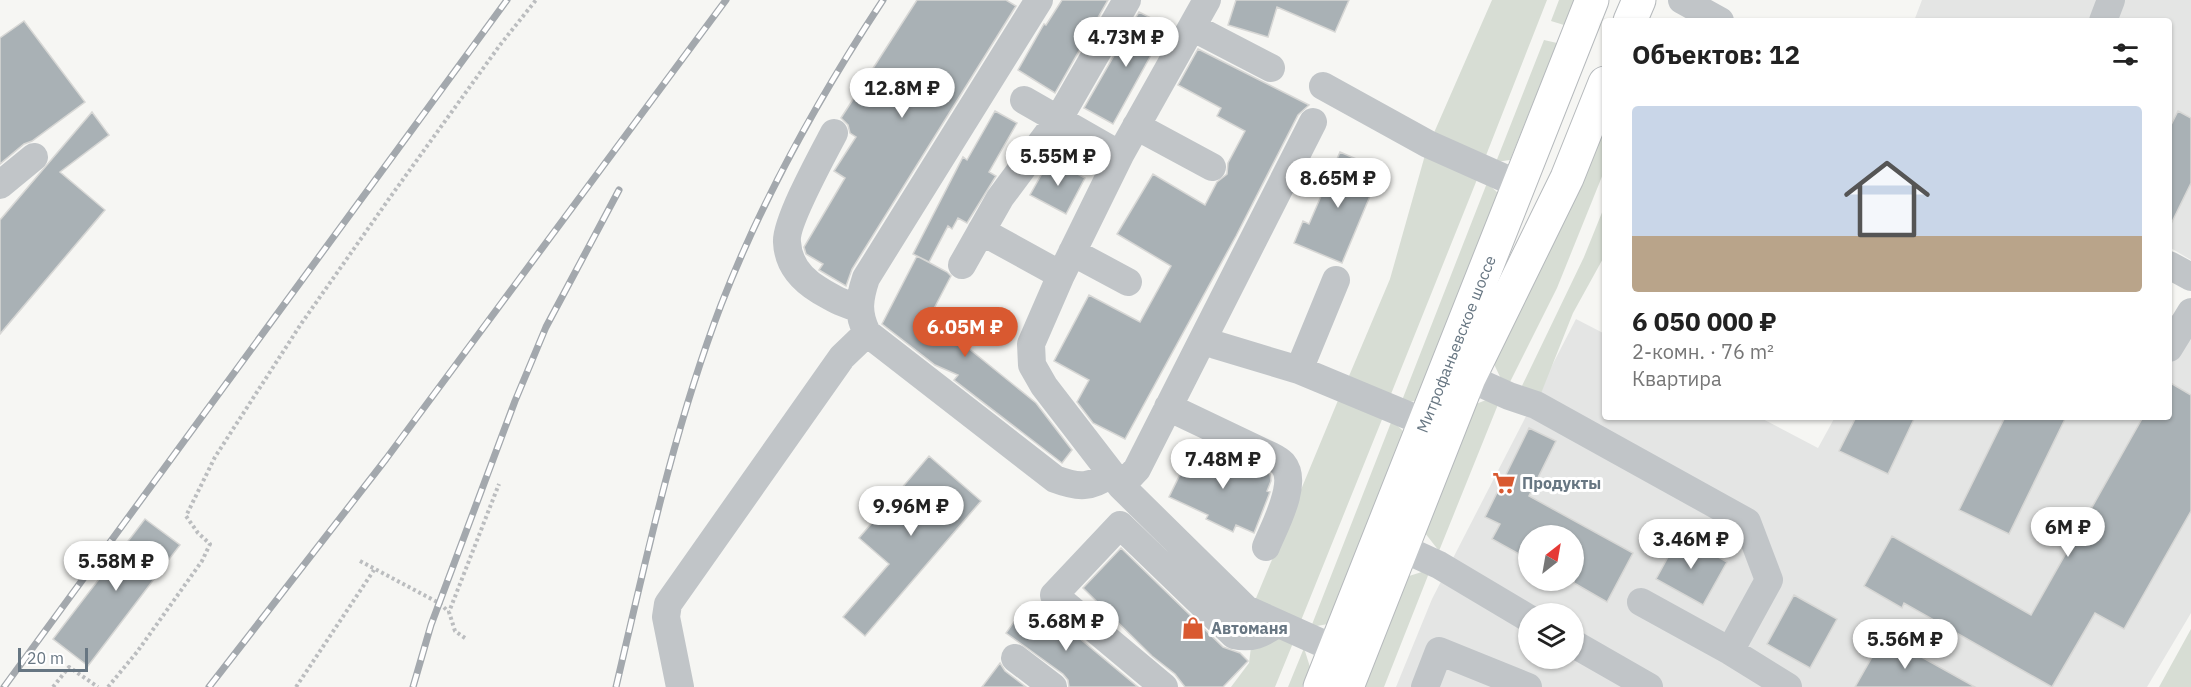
<!DOCTYPE html>
<html lang="ru">
<meta charset="utf-8">
<style>
:root{--surface:#fff;--page:#f2f2f2;--text:#222;--muted:#767676;--accent:#d95930}
body{margin:0;font-family:"IBM Plex Sans",sans-serif;background:var(--page);color:var(--text);height:100vh;display:flex;flex-direction:column;font-size:22px;white-space:nowrap}
*{box-sizing:border-box;margin:0}
p{font-size:20px;color:var(--muted)}
.icon{flex:none;width:33px;height:33px;fill:none;stroke:currentColor;stroke-width:2;stroke-linecap:round;stroke-linejoin:round}
.map{position:relative;flex:1;overflow:hidden}
.panel{position:absolute;left:1602px;top:18px;width:570px;height:402px;display:flex;flex-direction:column;background:var(--surface);border-radius:6px;box-shadow:0 2px 4px #0004}
.panel>*{flex:none}
.needle{width:39px;rotate:31deg}
.tools{position:absolute;left:1518px;top:525px;display:grid;gap:12px}
.tools a{display:grid;place-items:center;width:66px;height:66px;border-radius:50%;background:var(--surface);box-shadow:0 2px 4px #0004;font-size:30px}
.scale{position:absolute;left:18px;bottom:15px;width:70px;box-sizing:border-box;padding-left:6px;border:3px solid #677682;border-top:0;font-size:16px;line-height:21px;white-space:nowrap;color:#677682;-webkit-text-stroke:4px #fff;paint-order:stroke}
.price{position:absolute;translate:-50% -51px;padding:0 14px;border-radius:21px;background:#fff;color:#222;font-size:20px;line-height:39px;filter:drop-shadow(0 2px 3px #0008)}
.price::after{content:'';position:absolute;left:50%;top:36px;width:18px;height:14px;margin-left:-9px;background:inherit;clip-path:polygon(0 0,100% 0,50% 100%)}
.price.on{background:var(--accent);color:#fff}
ul{padding:0;list-style:none}
li{display:grid;align-content:center;gap:12px;height:318px;padding:0 30px}
li span{display:grid;place-items:center;height:186px;border-radius:6px;color:#555}
li>.icon{margin-inline-start:auto}
span .icon{width:108px;height:108px;fill:#fffc;stroke-width:1}
li b{font-size:26px}
h2{display:flex;justify-content:space-between;align-items:center;height:72px;padding:0 30px;font-size:26px}
.map>svg:first-child{display:block}
</style>
<div class="map">
<svg width="2191" height="687" viewBox="0 0 2191 687">
<rect width="100%" height="100%" fill="#f6f6f3"/>
<path fill="#e4e5e4" fill-rule="evenodd" d="M 1922,0 L 2191,0 L 2191,260 L 2169,247 L 2169,21 L 1914,21 Z
M 2169,313 L 2191,326 L 2191,613 L 2147,687 L 1396,687 L 1432,599 L 1576,319 L 1605,334 L 1605,417 L 1759,417 L 1818,448 L 1835,417 L 2169,417 ZM 1528,536 L 1574,536 L 1574,580 L 1528,580 ZM 1528,614 L 1574,614 L 1574,658 L 1528,658 Z"/>
<path fill="#d7ddd4" d="M 1492,0 L 1547,0 L 1485,158 L 1433,135 Z
M 1559,0 L 1574,0 L 1564,25 L 1551,21 Z
M 1544,40 L 1557,43 L 1510,160 L 1496,162 Z
M 1605,123 L 1605,169 L 1557,288 L 1508,386 L 1502,381 L 1493,362 Z
M 1425,155 L 1478,177 L 1389,399 L 1349,376 L 1390,279 Z
M 1487,183 L 1498,193 L 1416,401 L 1401,403 Z
M 1605,205 L 1605,255 L 1573,313 L 1538,401 L 1520,390 L 1584,257 Z
M 1339,398 L 1383,417 L 1300,623 L 1254,603 Z
M 1486,400 L 1499,402 L 1439,551 L 1425,533 L 1476,404 Z
M 1392,420 L 1404,432 L 1328,624 L 1311,627 Z
M 1425,571 L 1429,573 L 1384,687 L 1365,687 L 1409,576 Z
M 2191,629 L 2191,687 L 2159,687 Z
M 1278,637 L 1293,643 L 1275,687 L 1231,687 L 1249,663 L 1251,647 Z
M 1304,648 L 1310,667 L 1302,687 L 1288,687 Z"/>
<path fill="#a9b1b5" stroke="#d7d7d5" stroke-width="1.5" d="M 917,0 L 1006,0 L 1016,6 L 852,269 L 846,286 L 819,270 L 823,264 L 806,254 L 804,247 L 845,178 L 834,171 L 856,137 L 850,133 L 848,125 L 841,118 Z
M 1062,0 L 1108,0 L 1055,93 L 1018,70 L 1044,24 L 1046,25 Z
M 1236,0 L 1349,0 L 1335,32 L 1277,7 L 1268,37 L 1228,25 Z
M 1139,12 L 1167,26 L 1113,124 L 1084,108 Z
M 24,21 L 85,102 L 32,141 L 24,144 L 0,164 L 0,38 Z
M 1198,49 L 1309,105 L 1298,115 L 1236,236 L 1125,439 L 1093,423 L 1077,402 L 1089,380 L 1054,361 L 1089,295 L 1140,322 L 1171,266 L 1117,234 L 1153,174 L 1205,205 L 1217,182 L 1227,174 L 1228,163 L 1245,131 L 1217,116 L 1221,108 L 1178,85 Z
M 995,111 L 1017,123 L 989,172 L 996,176 L 967,223 L 958,218 L 952,229 L 948,226 L 929,262 L 913,254 L 963,157 L 967,160 Z
M 2178,111 L 2191,118 L 2191,183 L 2169,228 L 2169,129 Z
M 92,112 L 109,135 L 60,172 L 105,210 L 0,334 L 0,220 Z
M 1340,152 L 1377,168 L 1366,195 L 1370,196 L 1342,263 L 1294,243 L 1303,221 L 1309,224 Z
M 1050,159 L 1085,178 L 1066,214 L 1030,195 Z
M 917,256 L 947,272 L 951,276 L 927,322 L 963,341 L 962,343 L 1036,403 L 1072,450 L 1062,463 L 954,380 L 958,375 L 935,365 L 882,324 Z
M 2169,382 L 2191,395 L 2191,511 L 2124,629 L 2095,613 L 2052,687 L 1904,603 L 1902,608 L 1864,586 L 1892,536 L 2031,615 L 2143,417 L 2169,417 Z
M 1856,417 L 1915,417 L 1888,474 L 1839,451 Z
M 2005,417 L 2066,417 L 2009,534 L 1959,510 Z
M 1529,428 L 1556,441 L 1529,496 L 1633,553 L 1607,602 L 1574,583 L 1574,536 L 1528,536 L 1528,559 L 1492,539 L 1500,524 L 1485,517 Z
M 1193,448 L 1229,465 L 1233,456 L 1270,474 L 1271,481 L 1267,491 L 1270,492 L 1254,533 L 1236,525 L 1233,532 L 1206,519 L 1208,515 L 1169,497 Z
M 929,456 L 981,501 L 865,636 L 843,617 L 889,564 L 859,538 Z
M 145,519 L 180,545 L 88,666 L 53,639 Z
M 1680,535 L 1727,562 L 1703,605 L 1656,579 Z
M 1121,548 L 1223,647 L 1240,653 L 1248,661 L 1223,687 L 1185,687 L 1175,674 L 1152,656 L 1083,588 Z
M 1794,595 L 1837,619 L 1810,668 L 1767,644 Z
M 1043,608 L 1138,687 L 1069,687 L 1068,680 L 1063,674 L 1006,633 L 1021,612 L 1033,621 Z
M 1884,636 L 1975,687 L 1855,687 Z
M 1000,663 L 1005,671 L 1026,687 L 982,687 Z"/>
<g fill="none" stroke-linecap="round" stroke-linejoin="round">
<g stroke="#b5b9bc" stroke-width="35">
<g id="major">
<path d="M 1630,21 L 1639,0"/>
<path id="s1" d="M 1320,687 L 1592,0"/>
<path d="M 1347,687 L 1469,378 L 1567,178 L 1605,83"/>
</g>
</g>
<path stroke="#bbbdbf" stroke-width="4" stroke-dasharray="3 3" stroke-linecap="butt" d="M 360,561 L 439,603 L 449,612
M 465,638 L 455,631 L 449,612 L 499,484
M 53,687 L 69,667 L 98,687
M 108,687 L 137,652 L 202,561 L 210,544 L 198,533 L 186,516 L 215,457 L 301,324 L 391,196 L 500,45 L 536,0
M 296,687 L 374,570"/>
<path stroke="#c1c5c8" stroke-width="28" d="M 1039,0 L 866,278 C 859,299 857,313 867,333 L 1055,479 C 1079,488 1090,488 1111,474
M 1207,0 L 1120,155 L 1061,275 L 1031,344 L 1032,365 L 1044,386 L 1121,486 L 1246,609 L 1335,649
M 1682,0 L 1720,21
M 2103,21 L 2111,0
M 1192,27 L 1271,68
M 1323,86 L 1428,144 L 1520,185
M 1024,100 L 1120,155
M 1136,126 L 1212,167
M 834,133 C 823,154 785,223 787,242 C 788,264 801,279 819,290 C 833,298 844,305 860,308
M 0,185 L 34,157
M 981,231 L 1061,275
M 1072,252 L 1128,282
M 962,265 L 1000,198 L 1058,120 L 1127,0
M 2169,265 L 2191,277
M 1203,339 L 1216,345 L 1299,370 L 1424,422
M 2169,348 L 2191,312
M 1299,370 L 1336,280
M 1469,378 L 1509,396 L 1536,405 L 1747,522 L 1769,580 L 1730,651
M 1168,407 L 1271,456 C 1275,458 1280,461 1283,464 C 1299,483 1274,527 1266,547
M 1121,486 L 1137,469 L 1313,122
M 1402,548 L 1439,565 L 1528,618
M 1641,602 L 1730,651 L 1788,687
M 1574,644 L 1649,687
M 1015,658 L 1053,687
M 680,687 L 666,617 L 668,604 L 842,357 L 867,333
M 1164,687 L 1054,595 L 1120,525 L 1234,635 C 1251,639 1263,634 1276,624
M 1425,687 L 1439,651 L 1528,687"/>
<use href="#major" stroke="#fff" stroke-width="33"/>
<g stroke="#a3a8ad" stroke-width="7">
<path id="rail" d="M 4,687 L 507,0
M 209,687 L 386,459 L 726,0
M 413,687 L 431,625 L 515,401 L 546,327 L 619,190
M 616,687 C 646,559 674,428 721,305 C 763,197 819,97 883,0"/>
</g>
<use href="#rail" stroke="#fff" stroke-width="4.5" stroke-dasharray="14" stroke-linecap="butt"/>
</g>
<defs>
<g id="supermarket-bare" transform="scale(1.8)"><path d="M-6-5.5h2.5l.6 2H6L4.5 2H-2.5L-4.4-4H-6ZM-1.5 3.2a1.3 1.3 0 1 0 .1 0ZM3 3.2a1.3 1.3 0 1 0 .1 0Z" fill="#d95930" stroke="#fff" stroke-width="2.5" paint-order="stroke"/></g>
<g id="shop-bare" transform="scale(1.8)"><path d="M-5-2.5h2.3a2.7 3.5 0 0 1 5.4 0H5L5.5 6h-11ZM-1.5-2.5h3a1.5 2.3 0 0 0-3 0Z" fill="#d95930" stroke="#fff" stroke-width="2.5" paint-order="stroke"/></g>
</defs>
<g fill-rule="evenodd">
<use href="#supermarket-bare" x="1504" y="483"/>
<use href="#shop-bare" x="1193" y="628"/>
</g>
<g text-anchor="middle" dominant-baseline="central" stroke-width="6" stroke-linejoin="round" paint-order="stroke">
<g font-size="16" fill="#677682" stroke="#fff">
<text stroke="none"><textPath href="#s1" startOffset="369">Митрофаньевское шоссе</textPath></text>
</g>
<g font-size="16" font-weight="bold" fill="#677682" stroke="#fff" text-anchor="start">
<text x="1522" y="483">Продукты</text>
<text x="1211" y="628">Автоманя</text>
</g>
</g>
</svg>
<div class="tools">
<a><svg class="needle" viewBox="-14 -14 28 28"><path d="M0-13l5 13h-10z" fill="#e53935"/><path d="M0 13l5-13h-10z" fill="#767676"/></svg></a>
<a><svg class="icon" aria-label="layers" viewBox="0 0 24 24"><path d="M12 4l9 5-9 5-9-5zM3 14l9 5 9-5"/></svg></a>
</div>
<div class="scale">20 m</div>
<b class="price" style="left:1126px;top:68px">4.73M ₽</b>
<b class="price" style="left:902px;top:119px">12.8M ₽</b>
<b class="price" style="left:1058px;top:187px">5.55M ₽</b>
<b class="price" style="left:1338px;top:209px">8.65M ₽</b>
<b class="price on" style="left:965px;top:358px">6.05M ₽</b>
<b class="price" style="left:1223px;top:490px">7.48M ₽</b>
<b class="price" style="left:911px;top:537px">9.96M ₽</b>
<b class="price" style="left:2068px;top:558px">6M ₽</b>
<b class="price" style="left:1691px;top:570px">3.46M ₽</b>
<b class="price" style="left:116px;top:592px">5.58M ₽</b>
<b class="price" style="left:1066px;top:652px">5.68M ₽</b>
<b class="price" style="left:1905px;top:670px">5.56M ₽</b>
<section class="panel">
<h2>Объектов: 12<svg class="icon" aria-label="filters" viewBox="0 0 24 24"><path d="M4 7h16M4 17h16"/><circle cx="9" cy="7" r="2"/><circle cx="15" cy="17" r="2"/></svg></h2>
<ul>
<li><span style="background:linear-gradient(#c9d6e8 70%,#b9a48a 0)"><svg class="icon" aria-label="home" viewBox="0 0 24 24"><path d="M3 11l9-7 9 7M6 9v11h12V9"/></svg></span><div><b>6 050 000 ₽</b><p>2-комн. · 76 m²</p><p>Квартира</p></div></li>
</ul>
</section>
</div>
